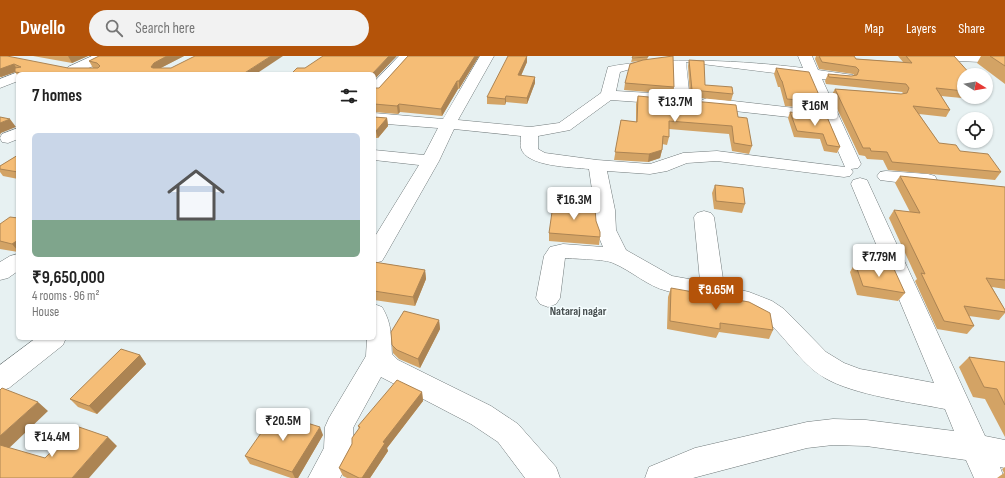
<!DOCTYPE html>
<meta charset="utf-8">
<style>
:root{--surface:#fff;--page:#f2f2f2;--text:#222;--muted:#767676;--line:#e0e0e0;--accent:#b45309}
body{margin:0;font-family:"Sofia Sans Condensed",sans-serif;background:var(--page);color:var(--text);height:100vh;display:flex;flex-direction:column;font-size:15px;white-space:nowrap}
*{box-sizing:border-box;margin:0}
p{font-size:13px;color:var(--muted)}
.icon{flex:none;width:22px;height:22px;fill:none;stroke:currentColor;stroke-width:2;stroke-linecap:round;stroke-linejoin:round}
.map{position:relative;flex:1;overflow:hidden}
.drawer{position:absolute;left:16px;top:16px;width:360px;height:268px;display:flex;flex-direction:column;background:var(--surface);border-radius:6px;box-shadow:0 1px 3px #0004}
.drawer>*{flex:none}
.needle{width:26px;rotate:101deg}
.controls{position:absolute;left:957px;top:12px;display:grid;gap:8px}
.controls a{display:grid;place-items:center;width:36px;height:36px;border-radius:50%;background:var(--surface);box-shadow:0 1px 3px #0004;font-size:20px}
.price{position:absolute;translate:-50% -34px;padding:0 9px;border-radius:4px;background:#fff;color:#222;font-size:13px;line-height:26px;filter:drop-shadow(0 1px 2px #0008)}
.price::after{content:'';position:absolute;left:50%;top:24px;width:12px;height:9px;margin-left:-6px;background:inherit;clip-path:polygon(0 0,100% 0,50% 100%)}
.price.selected{background:var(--accent);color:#fff}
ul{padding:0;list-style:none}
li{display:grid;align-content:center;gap:8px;height:212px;padding:0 16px}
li+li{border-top:1px solid var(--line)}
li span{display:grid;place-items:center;height:124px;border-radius:6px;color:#555}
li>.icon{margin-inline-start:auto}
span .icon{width:72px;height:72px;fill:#fffc;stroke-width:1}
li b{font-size:17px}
h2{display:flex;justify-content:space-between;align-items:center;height:48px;padding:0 16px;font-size:17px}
header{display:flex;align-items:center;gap:24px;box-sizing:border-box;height:56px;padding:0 20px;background:var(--accent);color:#fff}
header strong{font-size:19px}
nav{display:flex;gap:22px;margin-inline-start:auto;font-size:14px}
.search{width:280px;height:36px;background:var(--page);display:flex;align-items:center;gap:10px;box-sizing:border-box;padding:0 14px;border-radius:22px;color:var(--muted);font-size:15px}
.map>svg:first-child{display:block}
</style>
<header>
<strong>Dwello</strong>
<div class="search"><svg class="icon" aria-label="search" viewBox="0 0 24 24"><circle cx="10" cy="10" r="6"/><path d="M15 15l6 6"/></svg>Search here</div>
<nav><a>Map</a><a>Layers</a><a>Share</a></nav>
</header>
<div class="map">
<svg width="1005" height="422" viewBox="0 0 1005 422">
<rect width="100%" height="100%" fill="#e7f1f2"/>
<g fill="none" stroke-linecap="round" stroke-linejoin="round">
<g stroke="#717a7b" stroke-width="1">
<path id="street" d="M 92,0 L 110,0 L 108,3 L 78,17 L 68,17 L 66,14 L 68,11 Z
M 399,0 L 413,0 L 379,38 L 374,39 L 374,26 Z
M 480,0 L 494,0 L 458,64 L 530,71 L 559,67 L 601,37 L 608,11 C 661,0 747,5 803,12 L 798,0 L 812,0 L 818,14 L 853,19 L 855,22 L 853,25 L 848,26 L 822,23 L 861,108 L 858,112 L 851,113 L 853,116 L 850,120 L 844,121 L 717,105 L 687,107 L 667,115 L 650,118 L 607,115 L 615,154 L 616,174 L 626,194 L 672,220 L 700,225 L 694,161 L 697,157 L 704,155 L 711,157 L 714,161 L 724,230 L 749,236 L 772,245 L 784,253 L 826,296 L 844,307 L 860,313 L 934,327 L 851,128 L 853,124 L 860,122 L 867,124 L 985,380 L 1005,384 L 1005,412 L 1000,411 L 1004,422 L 974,422 L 966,404 L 866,390 L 833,389 L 807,392 L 693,422 L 645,422 L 649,411 L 695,392 L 807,366 L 833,363 L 866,364 L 954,375 L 945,353 C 910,346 854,339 825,322 C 797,306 784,275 757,258 C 735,245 692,242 667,235 C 647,230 632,215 613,207 C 605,203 576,203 565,202 L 560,242 L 556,248 L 548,251 L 540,248 L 536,242 L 544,200 L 550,191 L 563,188 L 603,191 L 596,174 L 595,154 L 589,113 C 572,111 526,111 521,92 C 520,89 521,84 521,80 L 454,73 L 439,105 L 385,200 L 382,205 L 374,207 L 374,182 L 419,109 L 374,104 L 374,94 L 424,99 L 438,72 L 374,67 L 374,57 L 443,63 ZM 673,6 L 674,43 L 672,40 L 667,38 L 616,35 L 620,16 L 641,10 ZM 686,6 L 807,21 L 821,55 L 707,42 L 702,44 L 699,47 L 702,50 L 707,52 L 825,65 L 845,111 L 717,95 L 683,97 L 650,108 L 597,104 L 545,97 L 538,93 L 538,80 L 570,74 L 611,44 L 667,48 L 672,46 L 674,43 L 677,48 L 682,50 L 687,48 L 690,45 Z
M 18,16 L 24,18 L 18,18 L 18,25 L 0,32 L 0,23 Z
M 18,72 L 18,83 L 8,87 L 2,86 L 0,82 L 2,78 Z
M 886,115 L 928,118 L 935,120 L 937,124 L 935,128 L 928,130 L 880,124 L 877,120 L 880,116 Z
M 374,248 L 382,251 C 392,268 391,279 392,298 L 398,304 L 491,350 L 518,368 L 556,411 L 560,422 L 525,422 L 498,386 L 471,368 L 381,321 L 353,372 L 354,395 L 340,422 L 308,422 L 324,392 L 325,371 L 329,362 L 366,300 L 367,282 L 374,282 Z
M 36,282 L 66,282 L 63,289 L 9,332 L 0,335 L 0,309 Z"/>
</g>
<g stroke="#717a7b" stroke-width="1">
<path id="secondary" d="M 926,0 L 1005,0 L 1005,7 L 933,4 L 928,3 Z
M 18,198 L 18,215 L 8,222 L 0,224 L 0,206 L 10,200 Z"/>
</g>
<use href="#street" fill="#fff" fill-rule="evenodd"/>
<use href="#secondary" fill="#fff" fill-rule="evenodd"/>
</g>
<path fill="#d3a365" d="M 0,0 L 68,12 L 96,12 L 93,12 L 89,5 L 99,0 L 184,0 L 160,12 L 256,18 L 18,18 L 18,20 L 15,16 L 1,21 L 0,21 Z
M 33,0 L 88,0 L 72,7 Z
M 408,0 L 479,0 L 459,33 L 458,33 L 442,60 L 400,56 L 398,58 L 374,56 L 374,32 L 379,32 Z
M 527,0 L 527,6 L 521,20 L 535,27 L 527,48 L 506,46 L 505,49 L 487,48 L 487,41 Z
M 633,0 L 648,0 L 647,4 L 674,31 L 672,38 L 624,34 L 625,27 L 639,5 L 631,6 Z
M 816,0 L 903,6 L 898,0 L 954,0 L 964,19 L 964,41 L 984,41 L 982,44 L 941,40 L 950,54 L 946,61 L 919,58 L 939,87 L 960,95 L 1001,116 L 995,124 L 888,114 L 883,104 L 867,103 L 865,100 L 859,99 L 831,40 L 835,33 L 901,38 L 904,38 L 902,36 L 826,28 L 825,25 L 828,18 L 851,20 L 855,20 L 853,18 L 819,13 L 815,3 Z
M 981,0 L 1005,0 L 1005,28 L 977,7 Z
M 689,4 L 705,29 L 733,38 L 731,45 L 690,41 L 688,10 Z
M 776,12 L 822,46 L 819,53 L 785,50 L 780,31 L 778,31 L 774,18 Z
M 638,40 L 738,61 L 752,90 L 749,98 L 732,95 L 729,78 L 669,73 L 669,81 L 667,89 L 662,88 L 662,94 L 660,102 L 648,106 L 614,104 L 621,64 L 636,66 L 636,48 Z
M 790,56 L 827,61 L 840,91 L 837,97 L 824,95 L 820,83 L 794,81 L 788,62 Z
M 374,61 L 387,62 L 388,70 L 378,82 L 374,82 Z
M 18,99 L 18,123 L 3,120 L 0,116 L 0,110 Z
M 900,120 L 1005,131 L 1005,233 L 992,231 L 1005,254 L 1005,257 L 999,264 L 969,260 L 974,270 L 967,278 L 937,273 L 915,225 L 917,223 L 889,162 L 894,154 L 910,156 L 895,127 Z
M 715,129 L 745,148 L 742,157 L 714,153 L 712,137 Z
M 18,162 L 18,196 L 0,193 L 0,168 Z
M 596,165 L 600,181 L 599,189 L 549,185 L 549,177 Z
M 374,206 L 425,214 L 426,223 L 415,250 L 374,244 Z
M 855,207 L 905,237 L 898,245 L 857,239 L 850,216 Z
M 671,232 L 773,274 L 769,283 L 719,276 L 716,282 L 667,273 L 668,241 Z
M 439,264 L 440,273 L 420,312 L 399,303 L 393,297 L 392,289 Z
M 140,299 L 146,308 L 97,358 L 78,351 L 70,343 Z
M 969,301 L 1005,306 L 1005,381 L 985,343 L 973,341 L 959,311 Z
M 422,336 L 423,345 L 387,392 L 388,395 L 370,422 L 347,422 L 343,420 L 339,412 L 352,388 L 359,373 L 358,370 Z
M 323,379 L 298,422 L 291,422 L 250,408 L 245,400 Z
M 1005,411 L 1005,422 L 997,422 L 1004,417 L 1002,413 Z"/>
<path fill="#ac8453" d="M 68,0 L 88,0 L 72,7 Z
M 167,0 L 184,0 L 157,14 L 155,18 L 151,11 L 154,7 Z
M 271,0 L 283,0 L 256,18 L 243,18 Z
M 389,0 L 397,0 L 374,24 L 374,18 L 372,18 Z
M 475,0 L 479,0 L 459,33 L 459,25 Z
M 527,0 L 527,6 L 518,26 L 518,19 Z
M 14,8 L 18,15 L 1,21 L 0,20 L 0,13 Z
M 535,21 L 535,27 L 527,48 L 527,42 Z
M 457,25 L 458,33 L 442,60 L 441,53 Z
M 506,40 L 506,46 L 505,49 L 505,43 Z
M 399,48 L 400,56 L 398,58 L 397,50 Z
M 387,62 L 388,70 L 378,82 L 376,75 Z
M 10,63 L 16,71 L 1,77 L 0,79 L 0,67 Z
M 662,94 L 660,102 L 648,106 L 649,98 Z
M 18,184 L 18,195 L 12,188 Z
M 425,214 L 426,223 L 415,250 L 413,241 Z
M 439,264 L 440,273 L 420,312 L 418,303 Z
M 140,299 L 146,308 L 97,358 L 89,350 Z
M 422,336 L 423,345 L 387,392 L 388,395 L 370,422 L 362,422 L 383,386 Z
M 38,346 L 48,355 L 5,396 L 0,392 L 0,380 Z
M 320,371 L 323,379 L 298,422 L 295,422 L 292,416 Z
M 108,381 L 117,390 L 89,422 L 72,422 Z"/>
<path fill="#f5bd76" stroke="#ac8453" d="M 0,0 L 7,0 L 68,12 L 98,12 L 100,10 L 97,7 L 89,5 L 99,0 L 167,0 L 154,7 L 151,11 L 153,12 L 171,12 L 195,0 L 271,0 L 243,18 L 28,18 L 15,16 L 15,12 L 21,11 L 14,8 L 0,13 Z
M 323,0 L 389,0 L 372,18 L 291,18 L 297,12 L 305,12 Z
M 408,0 L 475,0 L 459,25 L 457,25 L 441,53 L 399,48 L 397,50 L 374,48 L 374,32 L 379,32 Z
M 508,0 L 527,0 L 518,19 L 535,21 L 527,42 L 506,40 L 505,43 L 487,41 Z
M 633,0 L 648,0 L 648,1 L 632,2 Z
M 673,0 L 674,31 L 625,27 L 630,8 L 643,4 Z
M 819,0 L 854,0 L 856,3 L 912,7 L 906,0 L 954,0 L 971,19 L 964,19 L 964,35 L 936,32 L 950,54 L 913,50 L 939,87 L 956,89 L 960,95 L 988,98 L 1001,116 L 892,106 L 887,96 L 871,95 L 870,92 L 863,92 L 835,33 L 901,38 L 907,37 L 909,32 L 906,28 L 829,21 L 828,18 L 851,20 L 857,19 L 859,14 L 856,11 L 822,6 Z
M 990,0 L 1005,0 L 1005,10 Z
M 689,4 L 704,5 L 705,29 L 732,31 L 733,38 L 692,34 Z
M 776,12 L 809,16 L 822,46 L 787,43 L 782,25 L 781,24 Z
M 638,40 L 736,49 L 738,61 L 747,62 L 752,90 L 734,87 L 732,70 L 669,65 L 669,81 L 663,80 L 662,94 L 649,98 L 615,96 L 621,64 L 637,66 Z
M 790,56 L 827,61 L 840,91 L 827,89 L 823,78 L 797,75 Z
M 0,61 L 10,63 L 0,67 Z
M 374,61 L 387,62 L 376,75 L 374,74 Z
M 18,99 L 18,116 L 0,113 L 0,110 Z
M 900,120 L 1005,131 L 1005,224 L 986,222 L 1005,254 L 1005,256 L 964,250 L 974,270 L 944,265 L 921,217 L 925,218 L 894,154 L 920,157 Z
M 715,129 L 743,132 L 745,148 L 716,145 Z
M 553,149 L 595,153 L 596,165 L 600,176 L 600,181 L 549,177 Z
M 10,161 L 18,162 L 18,184 L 12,188 L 0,185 L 0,168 Z
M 374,206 L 425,214 L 413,241 L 374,235 Z
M 855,207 L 894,213 L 905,237 L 863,230 Z
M 671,232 L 749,246 L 770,257 L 773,274 L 720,267 L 720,273 L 670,265 Z
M 404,255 L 439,264 L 418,303 L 397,294 L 392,289 L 391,276 Z
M 121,293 L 140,299 L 89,350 L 70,343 Z
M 969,301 L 1005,306 L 1005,349 L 997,333 L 984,331 Z
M 397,324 L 422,336 L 383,386 L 385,387 L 362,422 L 359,422 L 339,412 L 352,388 L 352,382 L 360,371 L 358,370 Z
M 2,332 L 38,346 L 0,380 L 0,334 Z
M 275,357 L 320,371 L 292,416 L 245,400 Z
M 76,370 L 108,381 L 72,422 L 0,422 L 0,389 L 45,402 Z"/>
<g text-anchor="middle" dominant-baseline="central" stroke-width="3" stroke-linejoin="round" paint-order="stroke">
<g font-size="12" font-weight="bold" fill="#454d4e" stroke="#f6feff">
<text x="578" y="255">Nataraj nagar</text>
</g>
</g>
</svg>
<div class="controls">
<a><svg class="needle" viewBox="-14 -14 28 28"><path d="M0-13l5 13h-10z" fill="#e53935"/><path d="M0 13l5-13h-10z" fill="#767676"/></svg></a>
<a><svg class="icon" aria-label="locate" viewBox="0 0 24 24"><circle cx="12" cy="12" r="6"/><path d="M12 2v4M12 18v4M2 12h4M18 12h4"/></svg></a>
</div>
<b class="price" style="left:675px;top:67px">₹13.7M</b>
<b class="price" style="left:815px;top:71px">₹16M</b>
<b class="price" style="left:574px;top:165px">₹16.3M</b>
<b class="price" style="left:879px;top:222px">₹7.79M</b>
<b class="price selected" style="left:716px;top:255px">₹9.65M</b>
<b class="price" style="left:283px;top:386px">₹20.5M</b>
<b class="price" style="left:52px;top:402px">₹14.4M</b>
<section class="drawer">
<h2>7 homes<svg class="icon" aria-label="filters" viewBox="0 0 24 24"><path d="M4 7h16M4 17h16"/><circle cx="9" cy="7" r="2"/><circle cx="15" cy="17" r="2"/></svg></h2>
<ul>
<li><span style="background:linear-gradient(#c9d6e8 70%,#7fa58c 0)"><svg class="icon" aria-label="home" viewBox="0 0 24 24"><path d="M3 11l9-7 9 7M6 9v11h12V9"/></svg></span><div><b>₹9,650,000</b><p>4 rooms · 96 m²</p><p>House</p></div></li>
</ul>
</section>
</div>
